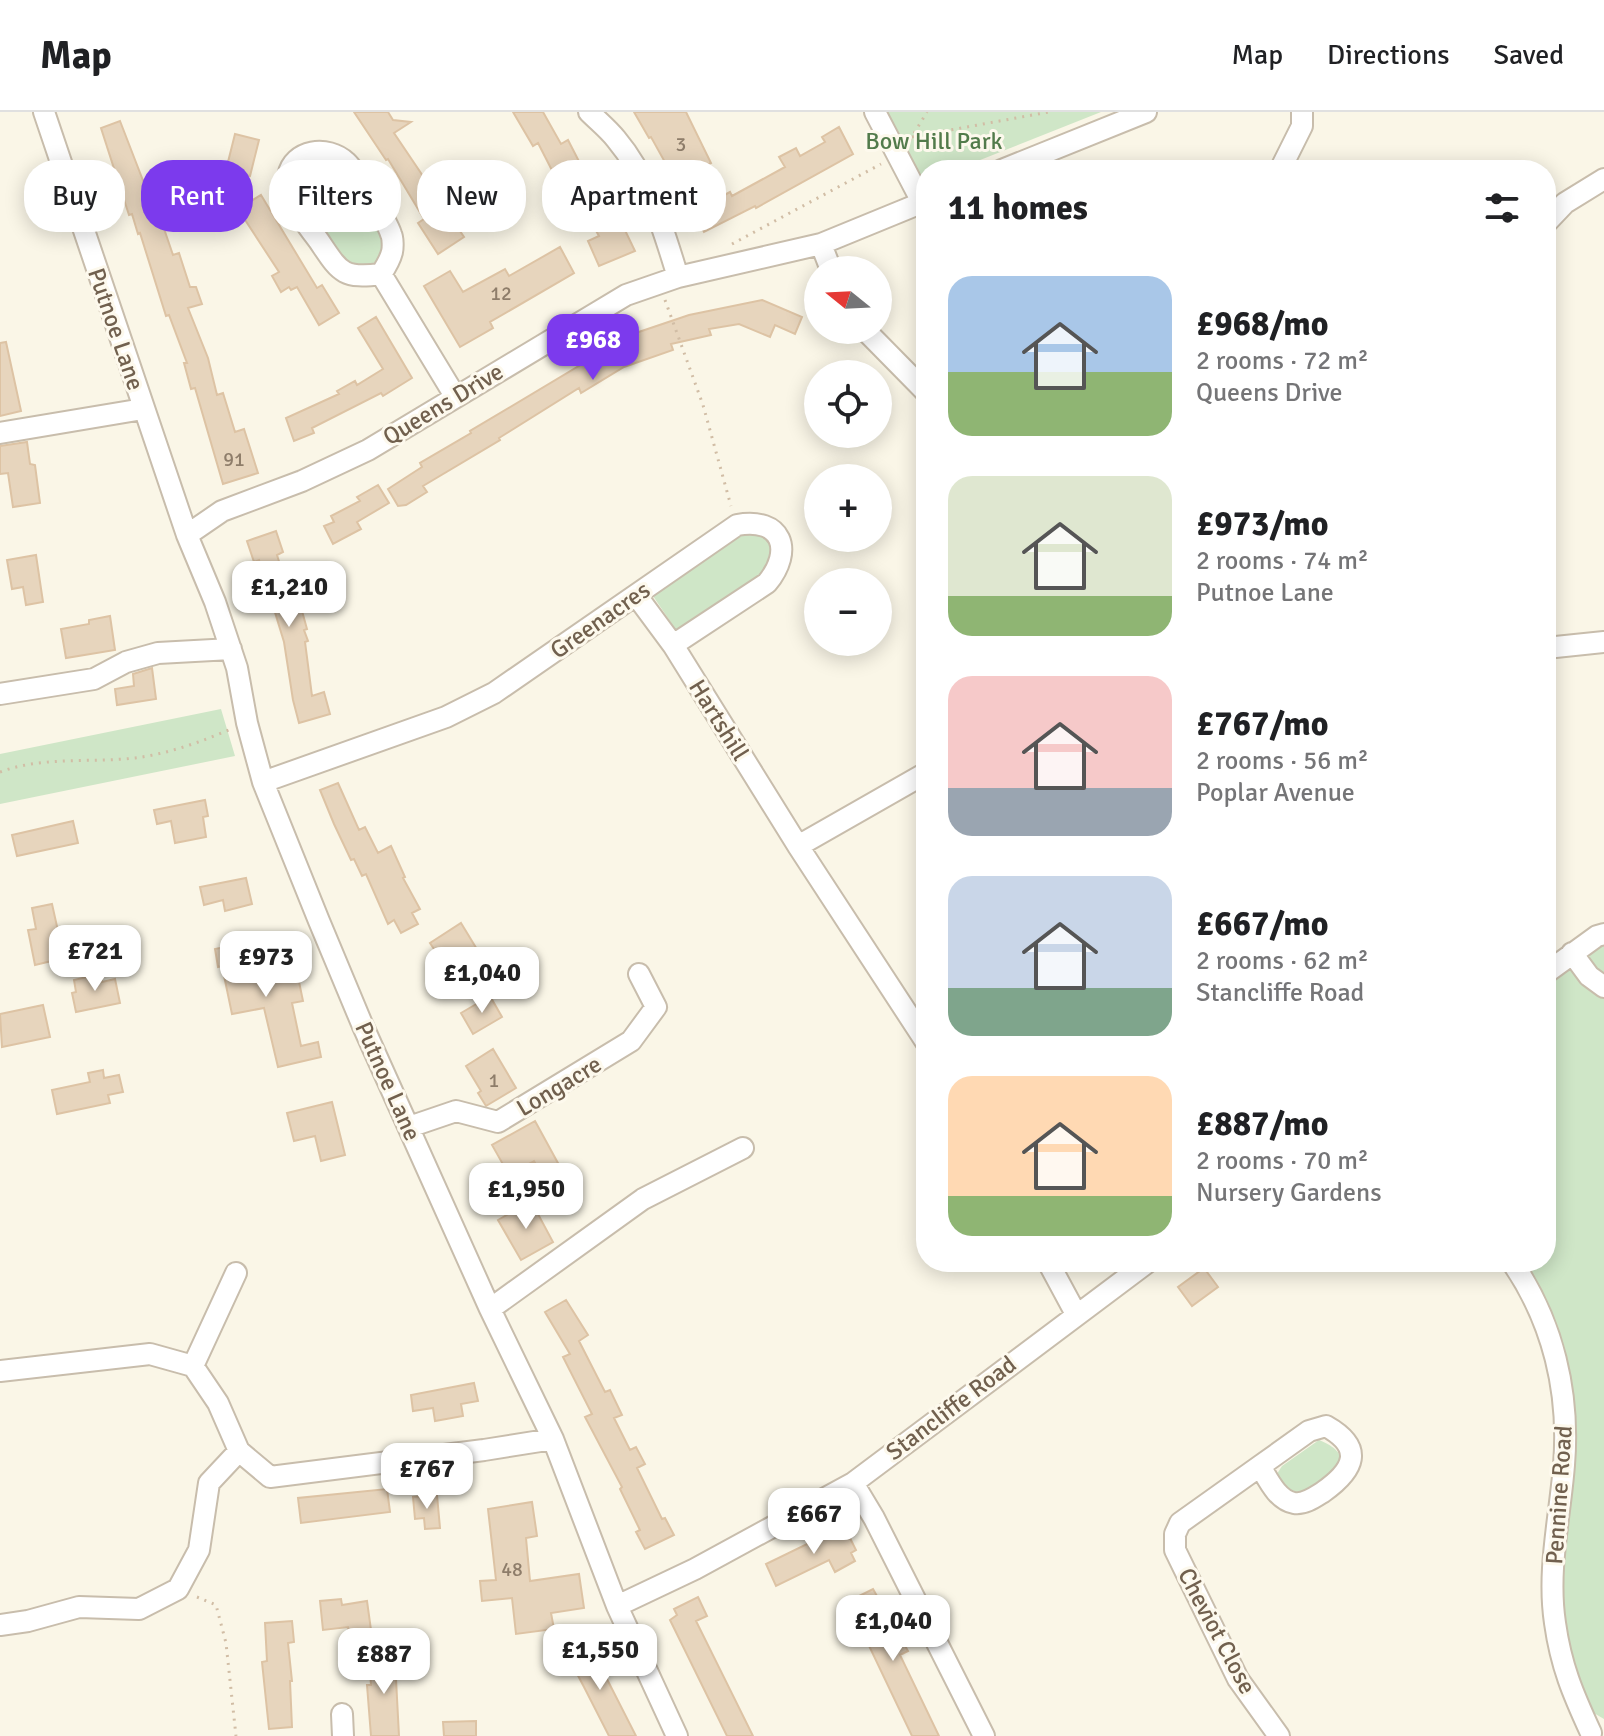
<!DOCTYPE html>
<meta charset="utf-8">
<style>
:root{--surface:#fff;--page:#f2f2f2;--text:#202124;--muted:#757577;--line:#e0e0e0;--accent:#7c3aed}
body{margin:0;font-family:Signika,sans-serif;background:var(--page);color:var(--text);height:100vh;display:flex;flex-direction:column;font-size:30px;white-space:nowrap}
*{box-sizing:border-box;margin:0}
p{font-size:26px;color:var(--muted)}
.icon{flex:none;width:44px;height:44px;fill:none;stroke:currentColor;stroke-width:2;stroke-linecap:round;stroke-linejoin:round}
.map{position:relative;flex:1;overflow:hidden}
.details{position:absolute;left:916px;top:48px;width:640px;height:1112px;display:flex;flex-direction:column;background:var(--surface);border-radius:32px;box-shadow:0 4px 20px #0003}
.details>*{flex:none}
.hud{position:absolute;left:24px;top:48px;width:760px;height:72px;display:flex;gap:16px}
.needle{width:52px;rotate:288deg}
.controls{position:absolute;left:804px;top:144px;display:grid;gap:16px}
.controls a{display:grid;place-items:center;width:88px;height:88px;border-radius:50%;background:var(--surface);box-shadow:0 4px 20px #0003;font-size:40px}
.price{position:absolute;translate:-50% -68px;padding:0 18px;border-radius:16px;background:#fff;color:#222;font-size:26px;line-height:52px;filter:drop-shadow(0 2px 4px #0008)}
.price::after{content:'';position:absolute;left:50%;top:48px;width:24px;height:18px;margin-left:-12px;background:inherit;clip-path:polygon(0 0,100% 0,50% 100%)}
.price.selected{background:var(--accent);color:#fff}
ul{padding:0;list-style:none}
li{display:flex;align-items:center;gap:24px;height:200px;padding:0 32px}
li span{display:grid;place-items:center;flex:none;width:224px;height:160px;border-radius:24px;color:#555}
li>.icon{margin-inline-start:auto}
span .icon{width:96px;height:96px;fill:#fffc;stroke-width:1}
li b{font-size:34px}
h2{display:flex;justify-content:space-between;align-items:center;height:96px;padding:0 32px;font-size:34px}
.chip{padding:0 28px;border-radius:32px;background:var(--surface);box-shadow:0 4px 20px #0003;font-size:28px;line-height:72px}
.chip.selected{background:var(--accent);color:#fff}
header{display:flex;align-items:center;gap:48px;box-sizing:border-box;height:112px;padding:0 40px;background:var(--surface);border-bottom:2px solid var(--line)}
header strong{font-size:38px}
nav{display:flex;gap:44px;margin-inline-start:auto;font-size:28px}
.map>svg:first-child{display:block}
</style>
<header>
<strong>Map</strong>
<nav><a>Map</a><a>Directions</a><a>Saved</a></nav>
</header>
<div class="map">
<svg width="1604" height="1624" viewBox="0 0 1604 1624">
<rect width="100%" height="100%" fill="#faf6e7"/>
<path fill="#cfe6c7" d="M 882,0 L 1101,0 L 955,58 L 926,58 L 925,70 Z
M 320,47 L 341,58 L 382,122 L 383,142 L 369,156 L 348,152 L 303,85 L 299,70 L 304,56 Z
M 738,421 L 762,421 L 773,431 L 774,445 L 767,458 L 676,518 L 651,481 Z
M 221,597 L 235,644 L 0,692 L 0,642 Z
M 1599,833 L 1604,833 L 1604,1607 L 1587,1597 L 1563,1509 L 1565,1425 L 1576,1318 L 1565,1247 L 1523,1150 L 1546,1150 L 1546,871 Z
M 1319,1328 C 1335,1335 1342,1340 1344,1358 L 1301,1391 L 1275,1365 L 1282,1354 Z"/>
<path fill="#e7d5bd" stroke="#ddc3a4" stroke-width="2" d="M 354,0 L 388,0 L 393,8 L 411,10 L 394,21 L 464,125 L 438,142 L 418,111 L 424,107 L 388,47 L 386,48 Z
M 513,0 L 543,0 L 561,32 L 568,28 L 588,67 L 594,64 L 606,86 L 609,85 L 635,139 L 599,154 L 588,129 L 599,124 L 568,69 L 560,74 L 538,31 L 533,34 Z
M 634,0 L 686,0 L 711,51 L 676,70 L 651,25 L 649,26 Z
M 120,9 L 149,84 L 153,91 L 159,89 L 163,104 L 160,105 L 173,143 L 179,141 L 190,175 L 196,175 L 202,192 L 188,196 L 208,246 L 217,283 L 223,281 L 235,320 L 244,317 L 258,361 L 223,372 L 195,276 L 191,277 L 184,251 L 187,251 L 169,203 L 166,204 L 140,121 L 138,122 L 132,102 L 129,103 L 101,16 Z
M 839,15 L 853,42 L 756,96 L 755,94 L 704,120 L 691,94 L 708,86 L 710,91 L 730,80 L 732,84 L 785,55 L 779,45 L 796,36 L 800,44 L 825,30 L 822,25 Z
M 235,22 L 259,28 L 250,64 L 226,58 Z
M 261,83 L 317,176 L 322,173 L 339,201 L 319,213 L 297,175 L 291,178 L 289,175 L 281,180 L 272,164 L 279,160 L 238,97 Z
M 560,135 L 574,161 L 490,210 L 493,216 L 460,235 L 424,174 L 450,159 L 463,180 L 505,157 L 509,164 Z
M 762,188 L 802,205 L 795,222 L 775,213 L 770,225 L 739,212 L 709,217 L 711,223 L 671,232 L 673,238 L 624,255 L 581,281 L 579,276 L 499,326 L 500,328 L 423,374 L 427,380 L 406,393 L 398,394 L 388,377 L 422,355 L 420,351 L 471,321 L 470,319 L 604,239 L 629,231 L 627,224 L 689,203 Z
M 376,205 L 412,266 L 383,284 L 381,281 L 312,316 L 314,321 L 294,329 L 286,306 L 339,282 L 337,279 L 355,269 L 357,273 L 383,257 L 358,216 Z
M 6,230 L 21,299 L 0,304 L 0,231 Z
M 27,330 L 30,352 L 35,353 L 40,391 L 13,395 L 8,361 L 0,362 L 0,334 Z
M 378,373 L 389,391 L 357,410 L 361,417 L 333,432 L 324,414 L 334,410 L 331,404 L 360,389 L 357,385 Z
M 276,419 L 283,440 L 277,443 L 295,501 L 302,499 L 307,517 L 304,518 L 308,529 L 305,530 L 312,584 L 324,580 L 330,602 L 299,611 L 293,588 L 284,530 L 259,448 L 254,450 L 247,429 Z
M 36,443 L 43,490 L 26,493 L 23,475 L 12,477 L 7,448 Z
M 110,504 L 115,538 L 66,546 L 61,517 L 89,512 L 89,508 Z
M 152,556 L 156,587 L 117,593 L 115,577 L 134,574 L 133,562 Z
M 338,671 L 359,718 L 365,715 L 378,741 L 391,734 L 405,765 L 403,766 L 420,797 L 412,801 L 418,812 L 401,821 L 394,808 L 388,812 L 366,762 L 362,764 L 354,747 L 351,748 L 334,712 L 320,678 Z
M 205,688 L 208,704 L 203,705 L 206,725 L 175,731 L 171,709 L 157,712 L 154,698 Z
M 73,709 L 78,731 L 17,744 L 12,723 Z
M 246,766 L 252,792 L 225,799 L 223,788 L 204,793 L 200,775 Z
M 52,792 L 64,846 L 35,853 L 28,818 L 36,817 L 32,796 Z
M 461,811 L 478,839 L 466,847 L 471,855 L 453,866 L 430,831 Z
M 255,829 L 258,844 L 270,842 L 275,870 L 298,865 L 303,889 L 292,891 L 301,934 L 318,930 L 321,945 L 278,955 L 264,896 L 232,902 L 222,854 L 218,855 L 215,837 Z
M 100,862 L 102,870 L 115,867 L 120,891 L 76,900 L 72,881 L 76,880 L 74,868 Z
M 490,884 L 502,905 L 473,922 L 461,901 Z
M 43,893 L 50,925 L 2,935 L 0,902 Z
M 493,937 L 516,976 L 486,994 L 478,981 L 481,979 L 466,954 Z
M 103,958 L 104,966 L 119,963 L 123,980 L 108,983 L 110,991 L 57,1002 L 52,978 L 90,970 L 88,961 Z
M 332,990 L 345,1043 L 321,1049 L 315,1024 L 294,1029 L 287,1001 Z
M 535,1009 L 559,1053 L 542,1063 L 534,1049 L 509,1063 L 492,1033 Z
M 531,1089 L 553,1130 L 521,1148 L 498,1108 Z
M 1204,1156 L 1218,1175 L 1192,1194 L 1178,1175 Z
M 566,1188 L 588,1223 L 579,1229 L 605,1280 L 610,1278 L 622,1303 L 614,1306 L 630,1338 L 636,1335 L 645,1352 L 637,1356 L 662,1407 L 665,1406 L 674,1423 L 645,1437 L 636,1420 L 640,1418 L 620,1377 L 622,1375 L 585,1305 L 592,1302 L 563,1245 L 570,1242 L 545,1200 Z
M 474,1271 L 478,1289 L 461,1292 L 463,1304 L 435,1309 L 433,1296 L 413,1299 L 411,1283 Z
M 387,1377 L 390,1400 L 301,1411 L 298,1386 Z
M 437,1383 L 440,1416 L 425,1417 L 424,1406 L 415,1407 L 413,1385 Z
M 532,1390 L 537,1424 L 526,1426 L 530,1469 L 579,1462 L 584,1496 L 551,1501 L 554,1517 L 516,1522 L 512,1486 L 482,1489 L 480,1469 L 496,1468 L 488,1397 Z
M 844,1414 L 856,1438 L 851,1441 L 855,1449 L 835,1460 L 829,1448 L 776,1474 L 766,1452 Z
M 873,1477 L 908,1539 L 900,1543 L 939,1624 L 912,1624 L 861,1517 L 865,1515 L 851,1488 Z
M 698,1485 L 707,1504 L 696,1509 L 753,1624 L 727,1624 L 670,1508 L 677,1503 L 674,1497 Z
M 341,1487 L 342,1493 L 367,1489 L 371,1518 L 349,1522 L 348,1515 L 323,1518 L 320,1489 Z
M 292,1509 L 294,1530 L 288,1531 L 292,1569 L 290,1569 L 292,1615 L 269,1617 L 262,1550 L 267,1549 L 265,1511 Z
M 588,1530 L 610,1573 L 636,1624 L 609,1624 L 584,1575 L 566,1541 Z
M 399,1544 L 400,1566 L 396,1567 L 399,1624 L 371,1624 L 367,1573 L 371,1573 L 369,1545 Z
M 476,1609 L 476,1624 L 444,1624 L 443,1610 Z"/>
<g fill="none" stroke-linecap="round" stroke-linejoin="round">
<g stroke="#c8bdac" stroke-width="24">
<path id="minor" d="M 44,0 L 187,423 L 215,490 L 237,556 L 247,611 L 263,670 L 319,809 L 362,912 L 490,1197 L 553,1327 L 617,1494 L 677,1624
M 589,0 C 598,9 608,17 616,27 C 649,66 663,117 678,165
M 875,0 L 922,90
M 1002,58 L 1146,0
M 1280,58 L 1302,14 L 1302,0
M 1546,111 L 1565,91 L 1604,67
M 821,132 L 831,158
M 381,162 C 385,156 390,148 392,140 C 393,136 393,126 391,122 C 387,109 356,59 346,50 C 328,33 293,37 288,64 C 283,87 307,112 319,129 C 340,160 342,167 381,162 L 455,284
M 865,218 L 926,280
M 0,321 L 143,297
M 187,423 L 222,399 L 302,369 L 368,338 L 626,183 L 678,165 L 821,132 L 926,89
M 636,483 L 673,533 L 798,734 L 926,930
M 1546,536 L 1604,530
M 0,582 L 94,567 L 126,550 L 158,541 L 231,537
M 263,670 L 446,605 L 494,581 L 737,413 C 782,405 794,438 767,471 L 673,533
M 798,734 L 926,661
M 1572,841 L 1589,864 L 1604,875
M 1546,861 L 1597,824 L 1604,822
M 409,1015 L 456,999 L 498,1010 L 631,929 L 656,895 L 639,862
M 1048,1150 L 1076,1202
M 1512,1150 C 1553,1210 1570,1280 1564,1353 C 1560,1405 1547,1458 1555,1511 C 1561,1554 1573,1582 1591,1621
M 490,1197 L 643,1087 L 743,1036
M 193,1254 L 236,1161
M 0,1259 L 150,1242 L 193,1254 L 218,1291 L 239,1339 L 270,1365 L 484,1338 L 553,1327
M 1326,1314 C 1365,1336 1354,1358 1323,1380 C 1315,1385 1304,1393 1294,1391 C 1277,1388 1268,1367 1260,1354 L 1309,1319 Z
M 1260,1354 L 1180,1411 L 1175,1422 L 1175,1438 L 1238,1567 L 1279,1624
M 853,1371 L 874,1406 L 984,1624
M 617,1494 L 695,1457 L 853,1371 L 1148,1150
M 0,1513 L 28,1509 L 79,1495 L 139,1497 L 178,1477 L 199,1438 L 209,1371 L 239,1339
M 342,1602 L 343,1624"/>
</g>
<path stroke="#d1bda5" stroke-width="3" stroke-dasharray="2 6" stroke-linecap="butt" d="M 912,25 L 1049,0
M 910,28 L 927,0
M 732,132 L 881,52
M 665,188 L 703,293 L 731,394
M 0,660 C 43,644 91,651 135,646 C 167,642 201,630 231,617
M 197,1485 L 216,1493 L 226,1531 L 236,1624"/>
<use href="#minor" stroke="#fff" stroke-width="20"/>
</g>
<g text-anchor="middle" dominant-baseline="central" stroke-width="6" stroke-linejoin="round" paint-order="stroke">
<g font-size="20" fill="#8e7d6a">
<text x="681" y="32">3</text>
<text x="501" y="181">12</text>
<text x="234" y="347">91</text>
<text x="494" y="968">1</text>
<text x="512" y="1457">48</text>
</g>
<g font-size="24" fill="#527b4b" stroke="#fdf9ed">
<text x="934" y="29">Bow Hill Park</text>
</g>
<g font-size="24" fill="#71604e" stroke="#fdf9ed">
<text transform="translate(116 217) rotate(71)">Putnoe Lane</text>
<text transform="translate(443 292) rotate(-31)">Queens Drive</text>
<text transform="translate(600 508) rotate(-35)">Greenacres</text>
<text transform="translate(719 608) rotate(58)">Hartshill</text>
<text transform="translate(388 969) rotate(66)">Putnoe Lane</text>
<text transform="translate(559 974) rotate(-31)">Longacre</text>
<text transform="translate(951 1296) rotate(-37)">Stancliffe Road</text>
<text transform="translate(1559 1383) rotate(-86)">Pennine Road</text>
<text transform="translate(1217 1519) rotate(62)">Cheviot Close</text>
</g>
</g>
</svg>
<div class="controls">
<a><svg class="needle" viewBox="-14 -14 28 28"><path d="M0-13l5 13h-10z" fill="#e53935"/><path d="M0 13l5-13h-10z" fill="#757577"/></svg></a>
<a><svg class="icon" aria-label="locate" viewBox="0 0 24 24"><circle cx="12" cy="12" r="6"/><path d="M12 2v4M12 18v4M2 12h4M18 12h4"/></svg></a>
<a>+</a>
<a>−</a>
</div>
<b class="price selected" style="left:593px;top:270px">£968</b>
<b class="price" style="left:289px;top:517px">£1,210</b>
<b class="price" style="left:95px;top:881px">£721</b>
<b class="price" style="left:266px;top:887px">£973</b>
<b class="price" style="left:482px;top:903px">£1,040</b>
<b class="price" style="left:526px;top:1119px">£1,950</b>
<b class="price" style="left:427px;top:1399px">£767</b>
<b class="price" style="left:814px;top:1444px">£667</b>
<b class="price" style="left:893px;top:1551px">£1,040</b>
<b class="price" style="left:600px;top:1580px">£1,550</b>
<b class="price" style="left:384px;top:1584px">£887</b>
<div class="hud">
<a class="chip">Buy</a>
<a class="chip selected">Rent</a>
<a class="chip">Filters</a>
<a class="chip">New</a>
<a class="chip">Apartment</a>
</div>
<section class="details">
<h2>11 homes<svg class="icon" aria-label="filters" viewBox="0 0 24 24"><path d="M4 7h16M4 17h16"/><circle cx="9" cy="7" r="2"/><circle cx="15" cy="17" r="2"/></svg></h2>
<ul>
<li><span style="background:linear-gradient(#a9c7e8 60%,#8fb573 0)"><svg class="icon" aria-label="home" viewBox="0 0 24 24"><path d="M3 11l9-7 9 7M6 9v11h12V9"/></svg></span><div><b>£968/mo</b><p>2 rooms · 72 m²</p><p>Queens Drive</p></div></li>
<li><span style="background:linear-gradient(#dfe7d0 75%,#8fb573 0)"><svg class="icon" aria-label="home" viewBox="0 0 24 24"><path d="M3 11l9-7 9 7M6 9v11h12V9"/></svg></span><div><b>£973/mo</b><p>2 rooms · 74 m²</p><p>Putnoe Lane</p></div></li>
<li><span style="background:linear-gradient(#f6c9c9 70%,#9aa5b1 0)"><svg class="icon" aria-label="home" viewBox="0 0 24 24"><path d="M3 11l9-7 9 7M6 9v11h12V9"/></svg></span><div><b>£767/mo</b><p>2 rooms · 56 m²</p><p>Poplar Avenue</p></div></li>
<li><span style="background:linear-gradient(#c9d6e8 70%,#7fa58c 0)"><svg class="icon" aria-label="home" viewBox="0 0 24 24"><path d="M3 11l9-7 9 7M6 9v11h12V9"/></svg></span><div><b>£667/mo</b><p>2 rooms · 62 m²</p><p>Stancliffe Road</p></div></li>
<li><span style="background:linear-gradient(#ffd9b3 75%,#8fb573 0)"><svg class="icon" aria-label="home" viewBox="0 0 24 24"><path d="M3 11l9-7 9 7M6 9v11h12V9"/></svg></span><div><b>£887/mo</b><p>2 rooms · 70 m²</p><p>Nursery Gardens</p></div></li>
</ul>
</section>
</div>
